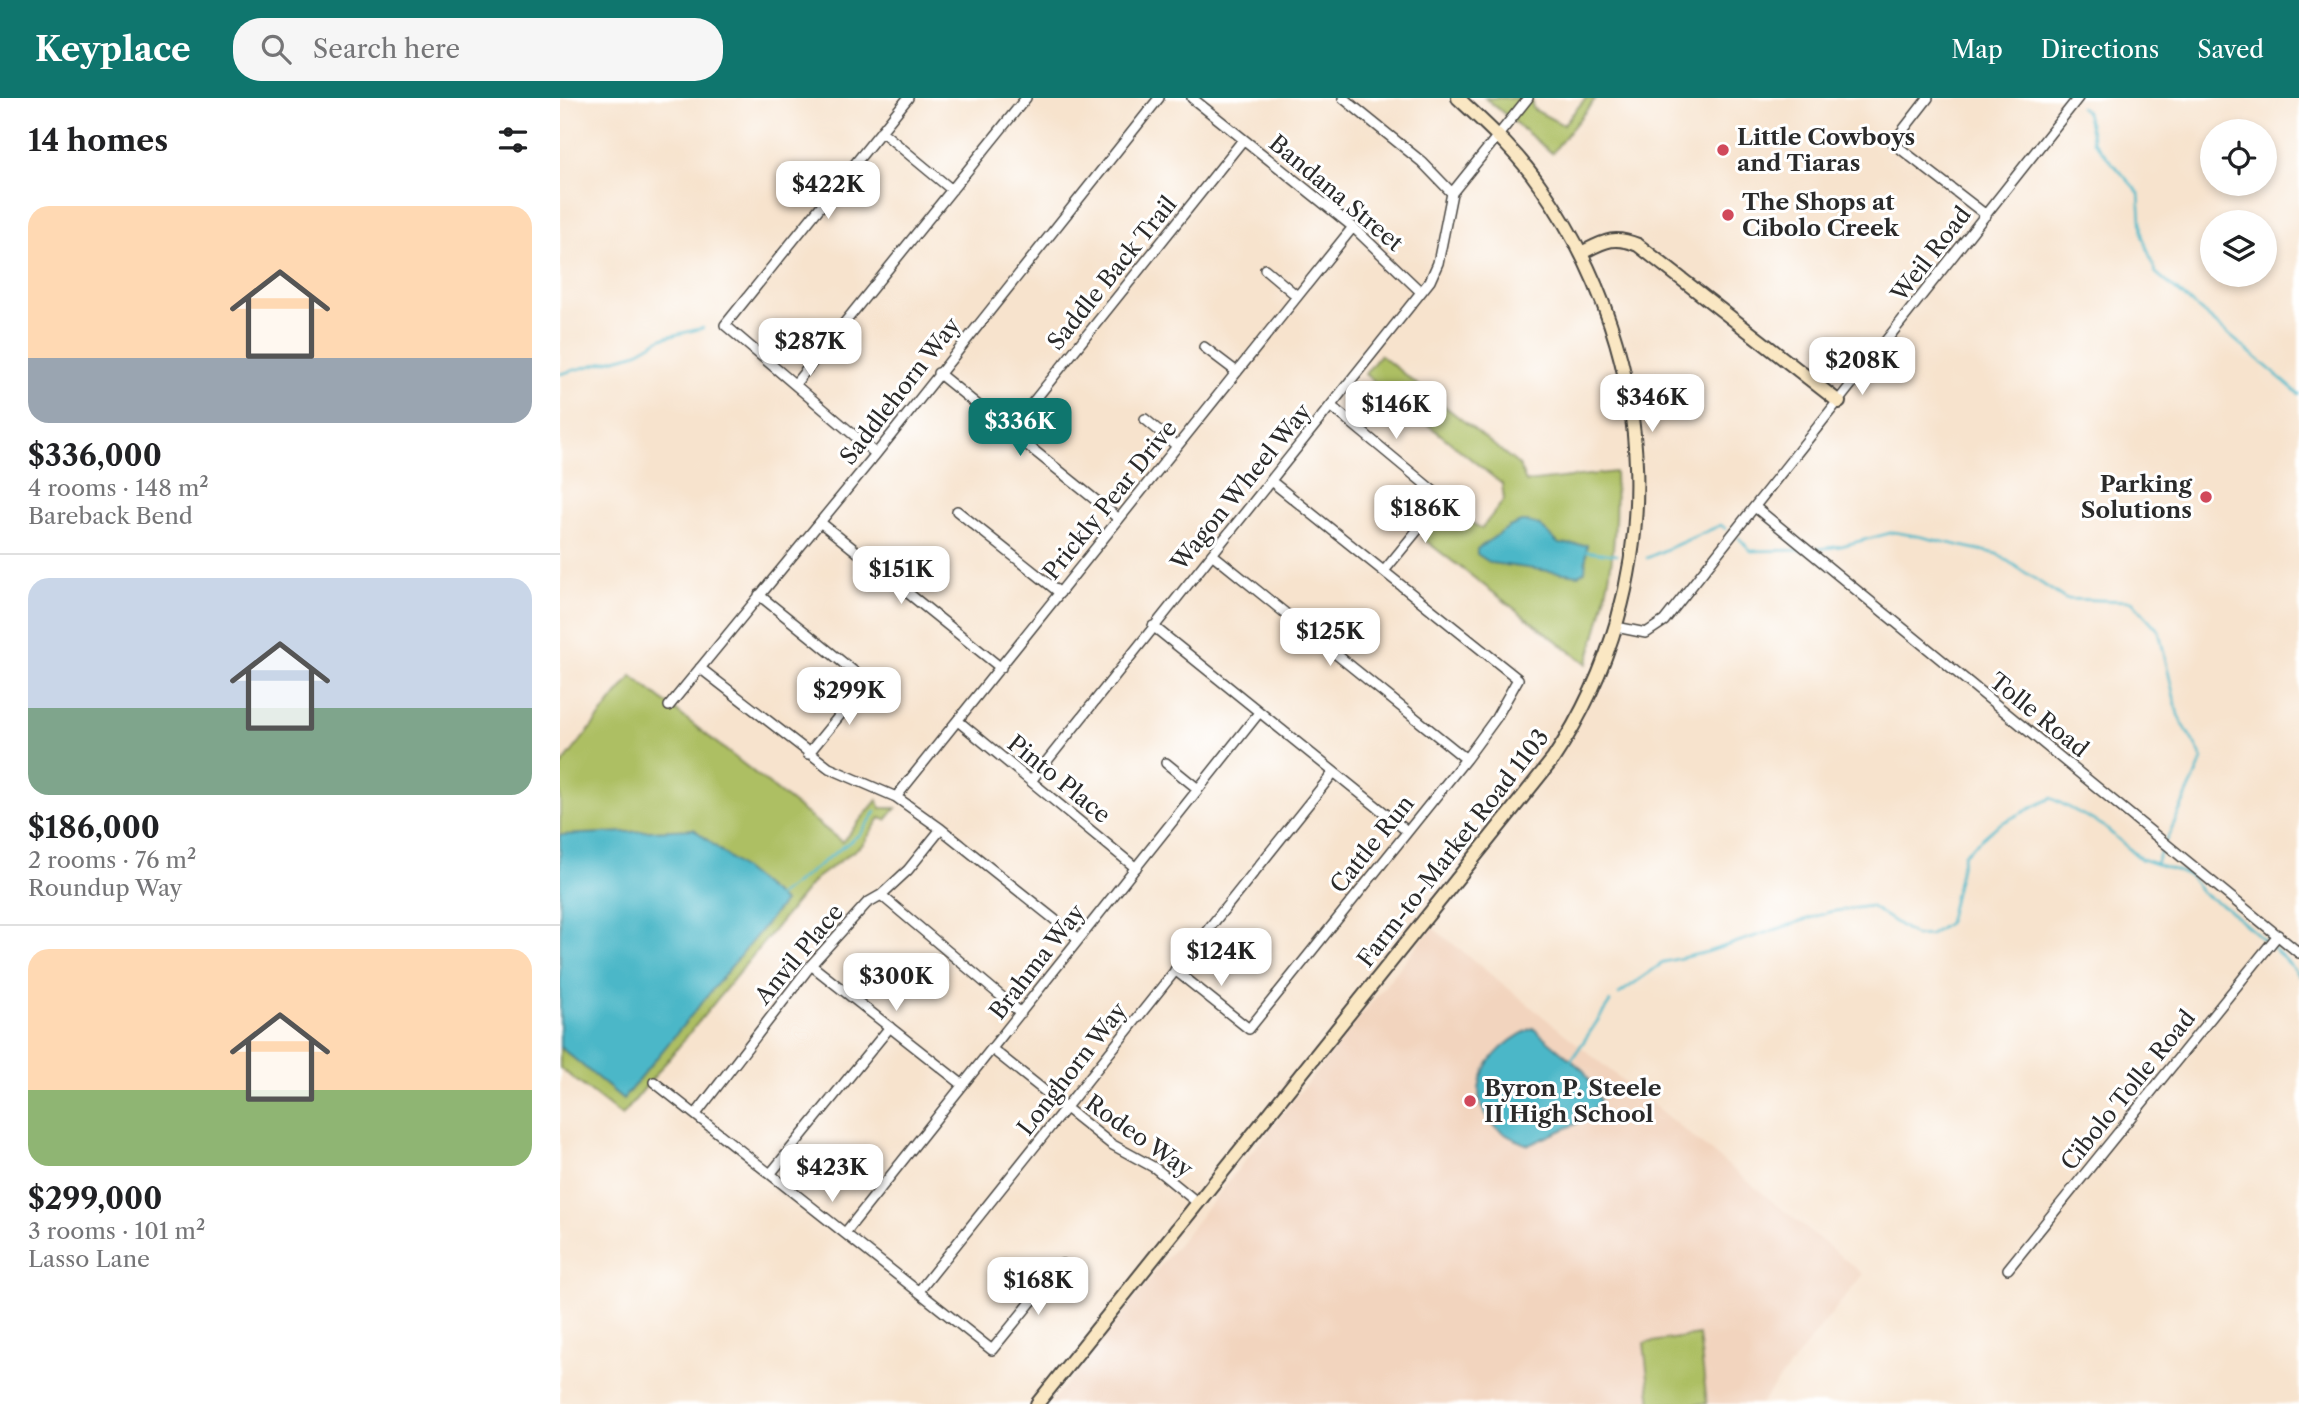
<!DOCTYPE html>
<meta charset="utf-8">
<style>
:root{--surface:#fff;--page:#f6f6f6;--text:#202124;--muted:#757577;--line:#e0e0e0;--accent:#0f766e}
body{margin:0;font-family:"Libre Caslon Text",serif;background:var(--page);color:var(--text);height:100vh;display:flex;flex-direction:column;font-size:26px;white-space:nowrap}
*{box-sizing:border-box;margin:0}
p{font-size:23px;color:var(--muted)}
.icon{flex:none;width:38px;height:38px;fill:none;stroke:currentColor;stroke-width:2;stroke-linecap:round;stroke-linejoin:round}
.map{position:relative;flex:1;overflow:hidden}
.details{display:flex;flex-direction:column;background:var(--surface);width:560px}
.details>*{flex:none}
.controls{position:absolute;left:1640px;top:21px;display:grid;gap:14px}
.controls a{display:grid;place-items:center;width:77px;height:77px;border-radius:50%;background:var(--surface);box-shadow:0 4px 10px #0003;font-size:35px}
.price{position:absolute;translate:-50% -60px;padding:0 16px;border-radius:14px;background:#fff;color:#222;font-size:23px;line-height:46px;filter:drop-shadow(0 2px 4px #0008)}
.price::after{content:'';position:absolute;left:50%;top:42px;width:21px;height:16px;margin-left:-10px;background:inherit;clip-path:polygon(0 0,100% 0,50% 100%)}
.price.selected{background:var(--accent);color:#fff}
ul{padding:0;list-style:none}
li{display:grid;align-content:center;gap:14px;height:371px;padding:0 28px}
li+li{border-top:2px solid var(--line)}
li span{display:grid;place-items:center;height:217px;border-radius:21px;color:#555}
li>.icon{margin-inline-start:auto}
span .icon{width:126px;height:126px;fill:#fffc;stroke-width:1}
li b{font-size:30px}
h2{display:flex;justify-content:space-between;align-items:center;height:84px;padding:0 28px;font-size:30px}
header{display:flex;align-items:center;gap:42px;box-sizing:border-box;height:98px;padding:0 35px;background:var(--accent);color:#fff}
header strong{font-size:33px}
nav{display:flex;gap:38px;margin-inline-start:auto;font-size:24px}
.search{width:490px;height:63px;background:var(--page);display:flex;align-items:center;gap:18px;box-sizing:border-box;padding:0 24px;border-radius:28px;color:var(--muted);font-size:26px}
main{display:flex;flex:1;min-height:0}
.map>svg:first-child{display:block}
</style>
<header>
<strong>Keyplace</strong>
<div class="search"><svg class="icon" aria-label="search" viewBox="0 0 24 24"><circle cx="10" cy="10" r="6"/><path d="M15 15l6 6"/></svg>Search here</div>
<nav><a>Map</a><a>Directions</a><a>Saved</a></nav>
</header>
<main>
<section class="details">
<h2>14 homes<svg class="icon" aria-label="filters" viewBox="0 0 24 24"><path d="M4 7h16M4 17h16"/><circle cx="9" cy="7" r="2"/><circle cx="15" cy="17" r="2"/></svg></h2>
<ul>
<li><span style="background:linear-gradient(#ffd9b3 70%,#9aa5b1 0)"><svg class="icon" aria-label="home" viewBox="0 0 24 24"><path d="M3 11l9-7 9 7M6 9v11h12V9"/></svg></span><div><b>$336,000</b><p>4 rooms · 148 m²</p><p>Bareback Bend</p></div></li>
<li><span style="background:linear-gradient(#c9d6e8 60%,#7fa58c 0)"><svg class="icon" aria-label="home" viewBox="0 0 24 24"><path d="M3 11l9-7 9 7M6 9v11h12V9"/></svg></span><div><b>$186,000</b><p>2 rooms · 76 m²</p><p>Roundup Way</p></div></li>
<li><span style="background:linear-gradient(#ffd9b3 65%,#8fb573 0)"><svg class="icon" aria-label="home" viewBox="0 0 24 24"><path d="M3 11l9-7 9 7M6 9v11h12V9"/></svg></span><div><b>$299,000</b><p>3 rooms · 101 m²</p><p>Lasso Lane</p></div></li>
</ul>
</section>
<div class="map">
<svg width="1739" height="1306" viewBox="0 0 1739 1306">
<rect width="100%" height="100%" fill="#fff"/>
<filter id="ink" filterUnits="userSpaceOnUse"><feTurbulence type="fractalNoise" baseFrequency=".0143" numOctaves="2"/><feDisplacementMap in="SourceGraphic" scale="14" xChannelSelector="R" yChannelSelector="G"/><feConvolveMatrix kernelMatrix="1 2 1 2 8 2 1 2 1" color-interpolation-filters="sRGB"/></filter>
<filter id="wash" filterUnits="userSpaceOnUse"><feTurbulence type="fractalNoise" baseFrequency=".00686" numOctaves="4" result="noise"/><feDisplacementMap in="SourceGraphic" scale="28" xChannelSelector="R" yChannelSelector="G"/><feGaussianBlur stdDeviation="1.57" result="paint"/><feColorMatrix in="noise" values="0 0 0 0 0 0 0 0 0 0 0 0 0 0 0 0 0 1.4 0 .05"/><feComposite in="paint" operator="in"/></filter>
<g filter="url(#wash)">
<rect width="100%" height="100%" fill="#f7e3cd"/>
<path fill="#f2d4be" d="M 872,829 L 1303,1176 L 1200,1306 L 490,1306 Z"/>
<path fill="#adbf63" stroke="#6c7547" stroke-width="2" d="M 925,0 L 971,0 L 973,11 L 1003,27 L 1026,0 L 1036,0 L 992,55 Z
M 820,257 L 959,367 L 966,384 L 1055,374 C 1058,449 1049,495 1027,566 L 862,440 L 888,408 L 921,431 L 944,402 L 942,386 L 805,276 Z
M 72,578 L 282,744 L 317,702 L 321,710 L 336,710 L 326,722 L 320,720 L 303,746 L 255,781 L 62,1018 L 0,970 L 0,669 Z
M 1139,1237 L 1147,1306 L 1091,1306 L 1084,1245 Z"/>
<path fill="#4cb7c8" stroke="#3c717a" stroke-width="2" d="M 961,424 C 982,423 985,434 999,446 L 1027,447 L 1025,473 L 1018,477 L 931,465 L 917,456 L 917,451 L 949,429 Z
M 134,731 L 224,804 L 63,1001 L 0,949 L 0,737 Z
M 973,930 L 1024,973 L 1041,1004 L 1018,1025 L 969,1047 C 894,1022 910,958 973,930 Z"/>
<g fill="none" stroke-linecap="round" stroke-linejoin="round">
<path stroke="#4cb7c8" stroke-width="2.5" d="M 1520,9 L 1526,14 L 1533,43 L 1579,95 L 1582,137 L 1596,175 L 1739,296
M 0,276 L 74,256 L 102,240 L 143,230
M 1179,440 L 1191,453 L 1244,452
M 1250,452 L 1281,448 L 1334,434 L 1362,439 L 1437,456 L 1505,501 L 1572,503 L 1599,533 L 1618,617 L 1643,661 L 1606,743
M 1027,453 L 1057,457
M 1087,460 L 1161,427 L 1166,431
M 1596,765 L 1603,749
M 216,800 L 301,735 L 316,714
M 1059,896 L 1104,864 L 1147,854 L 1269,814 L 1310,808 L 1356,838 L 1370,837 L 1388,825 L 1404,756 L 1438,727 L 1491,700 L 1542,727 L 1581,761 L 1629,777 L 1642,795 L 1668,811 L 1725,861 L 1739,878
M 1010,964 L 1050,904"/>
</g>
</g>
<g filter="url(#ink)">
<g fill="none" stroke-linecap="round" stroke-linejoin="round">
<g stroke="#4a4743" stroke-width="12">
<path id="street" d="M 632,0 L 793,129 L 861,194
M 783,0 L 862,64 L 892,95
M 1368,0 L 1333,45 L 1426,117
M 321,33 L 392,92
M 705,171 L 737,198
M 644,249 L 677,274
M 378,275 L 559,421
M 235,286 L 466,0
M 771,308 L 883,401 L 824,473
M 585,321 L 617,348
M 450,333 L 683,42
M 316,356 L 165,227 L 348,0
M 1195,409 L 1739,855
M 397,413 L 500,495
M 260,424 L 441,570
M 652,456 L 906,661
M 199,497 L 307,584 L 248,656
M 593,528 L 847,733
M 1056,529 L 1086,535 L 1104,523 L 1518,0
M 140,570 L 269,670 L 336,699 L 381,731 L 519,841
M 109,608 L 316,356 L 599,0
M 398,623 L 576,770
M 606,665 L 638,691
M 471,683 L 870,183 L 878,165 L 892,95 L 968,0
M 336,699 L 793,129
M 321,797 L 461,915
M 251,867 L 403,987
M 615,872 L 689,931 L 906,661 L 936,620 L 958,581 L 711,383
M 432,951 L 551,1046 L 595,1070 L 638,1105
M 94,984 L 432,1252 L 502,1166
M 136,1016 L 251,867 L 307,805 L 321,797 L 348,772 L 381,731
M 211,1075 L 330,929
M 285,1135 L 698,616
M 1448,1171 L 1718,837
M 359,1193 L 774,674"/>
</g>
<g stroke="#4a4743" stroke-width="16">
<path id="secondary" d="M 1021,155 C 1045,143 1053,137 1078,147 L 1279,304
M 477,1306 L 993,661 C 1110,485 1102,261 981,89 C 958,55 928,28 898,0"/>
</g>
<use href="#street" stroke="#fff" stroke-width="9"/>
<use href="#secondary" stroke="#fae7c3" stroke-width="12"/>
</g>
</g>
<g fill="#d1495b" stroke="#fff" stroke-width="2.5">
<circle cx="1163" cy="52" r="7"/>
<circle cx="1168" cy="117" r="7"/>
<circle cx="1646" cy="399" r="7"/>
<circle cx="910" cy="1003" r="7"/>
</g>
<g text-anchor="middle" dominant-baseline="central" stroke-width="6" stroke-linejoin="round" paint-order="stroke">
<g font-size="23" font-weight="bold" fill="#2b2b2b" stroke="#fff" text-anchor="start">
<text x="1177" y="39">Little Cowboys<tspan x="1177" dy="26">and Tiaras</tspan></text>
<text x="1182" y="104">The Shops at<tspan x="1182" dy="26">Cibolo Creek</tspan></text>
<text x="1632" y="386" text-anchor="end">Parking<tspan x="1632" dy="26">Solutions</tspan></text>
<text x="924" y="990">Byron P. Steele<tspan x="924" dy="26">II High School</tspan></text>
</g>
<g font-size="23" fill="#2b2b2b" stroke="#fff">
<text transform="translate(776 95) rotate(40)">Bandana Street</text>
<text transform="translate(1371 156) rotate(-52)">Weil Road</text>
<text transform="translate(552 175) rotate(-51)">Saddle Back Trail</text>
<text transform="translate(340 293) rotate(-52)">Saddlehorn Way</text>
<text transform="translate(681 389) rotate(-51)">Wagon Wheel Way</text>
<text transform="translate(550 402) rotate(-51)">Prickly Pear Drive</text>
<text transform="translate(1479 617) rotate(39)">Tolle Road</text>
<text transform="translate(499 681) rotate(39)">Pinto Place</text>
<text transform="translate(812 746) rotate(-51)">Cattle Run</text>
<text transform="translate(893 750) rotate(-52)">Farm-to-Market Road 1103</text>
<text transform="translate(239 856) rotate(-50)">Anvil Place</text>
<text transform="translate(477 864) rotate(-52)">Brahma Way</text>
<text transform="translate(512 971) rotate(-52)">Longhorn Way</text>
<text transform="translate(1568 992) rotate(-51)">Cibolo Tolle Road</text>
<text transform="translate(579 1038) rotate(35)">Rodeo Way</text>
</g>
</g>
</svg>
<div class="controls">
<a><svg class="icon" aria-label="locate" viewBox="0 0 24 24"><circle cx="12" cy="12" r="6"/><path d="M12 2v4M12 18v4M2 12h4M18 12h4"/></svg></a>
<a><svg class="icon" aria-label="layers" viewBox="0 0 24 24"><path d="M12 4l9 5-9 5-9-5zM3 14l9 5 9-5"/></svg></a>
</div>
<b class="price" style="left:268px;top:123px">$422K</b>
<b class="price" style="left:250px;top:280px">$287K</b>
<b class="price" style="left:1302px;top:299px">$208K</b>
<b class="price" style="left:1092px;top:336px">$346K</b>
<b class="price" style="left:836px;top:343px">$146K</b>
<b class="price selected" style="left:460px;top:360px">$336K</b>
<b class="price" style="left:865px;top:447px">$186K</b>
<b class="price" style="left:341px;top:508px">$151K</b>
<b class="price" style="left:770px;top:570px">$125K</b>
<b class="price" style="left:289px;top:629px">$299K</b>
<b class="price" style="left:661px;top:890px">$124K</b>
<b class="price" style="left:336px;top:915px">$300K</b>
<b class="price" style="left:272px;top:1106px">$423K</b>
<b class="price" style="left:478px;top:1219px">$168K</b>
</div>
</main>
